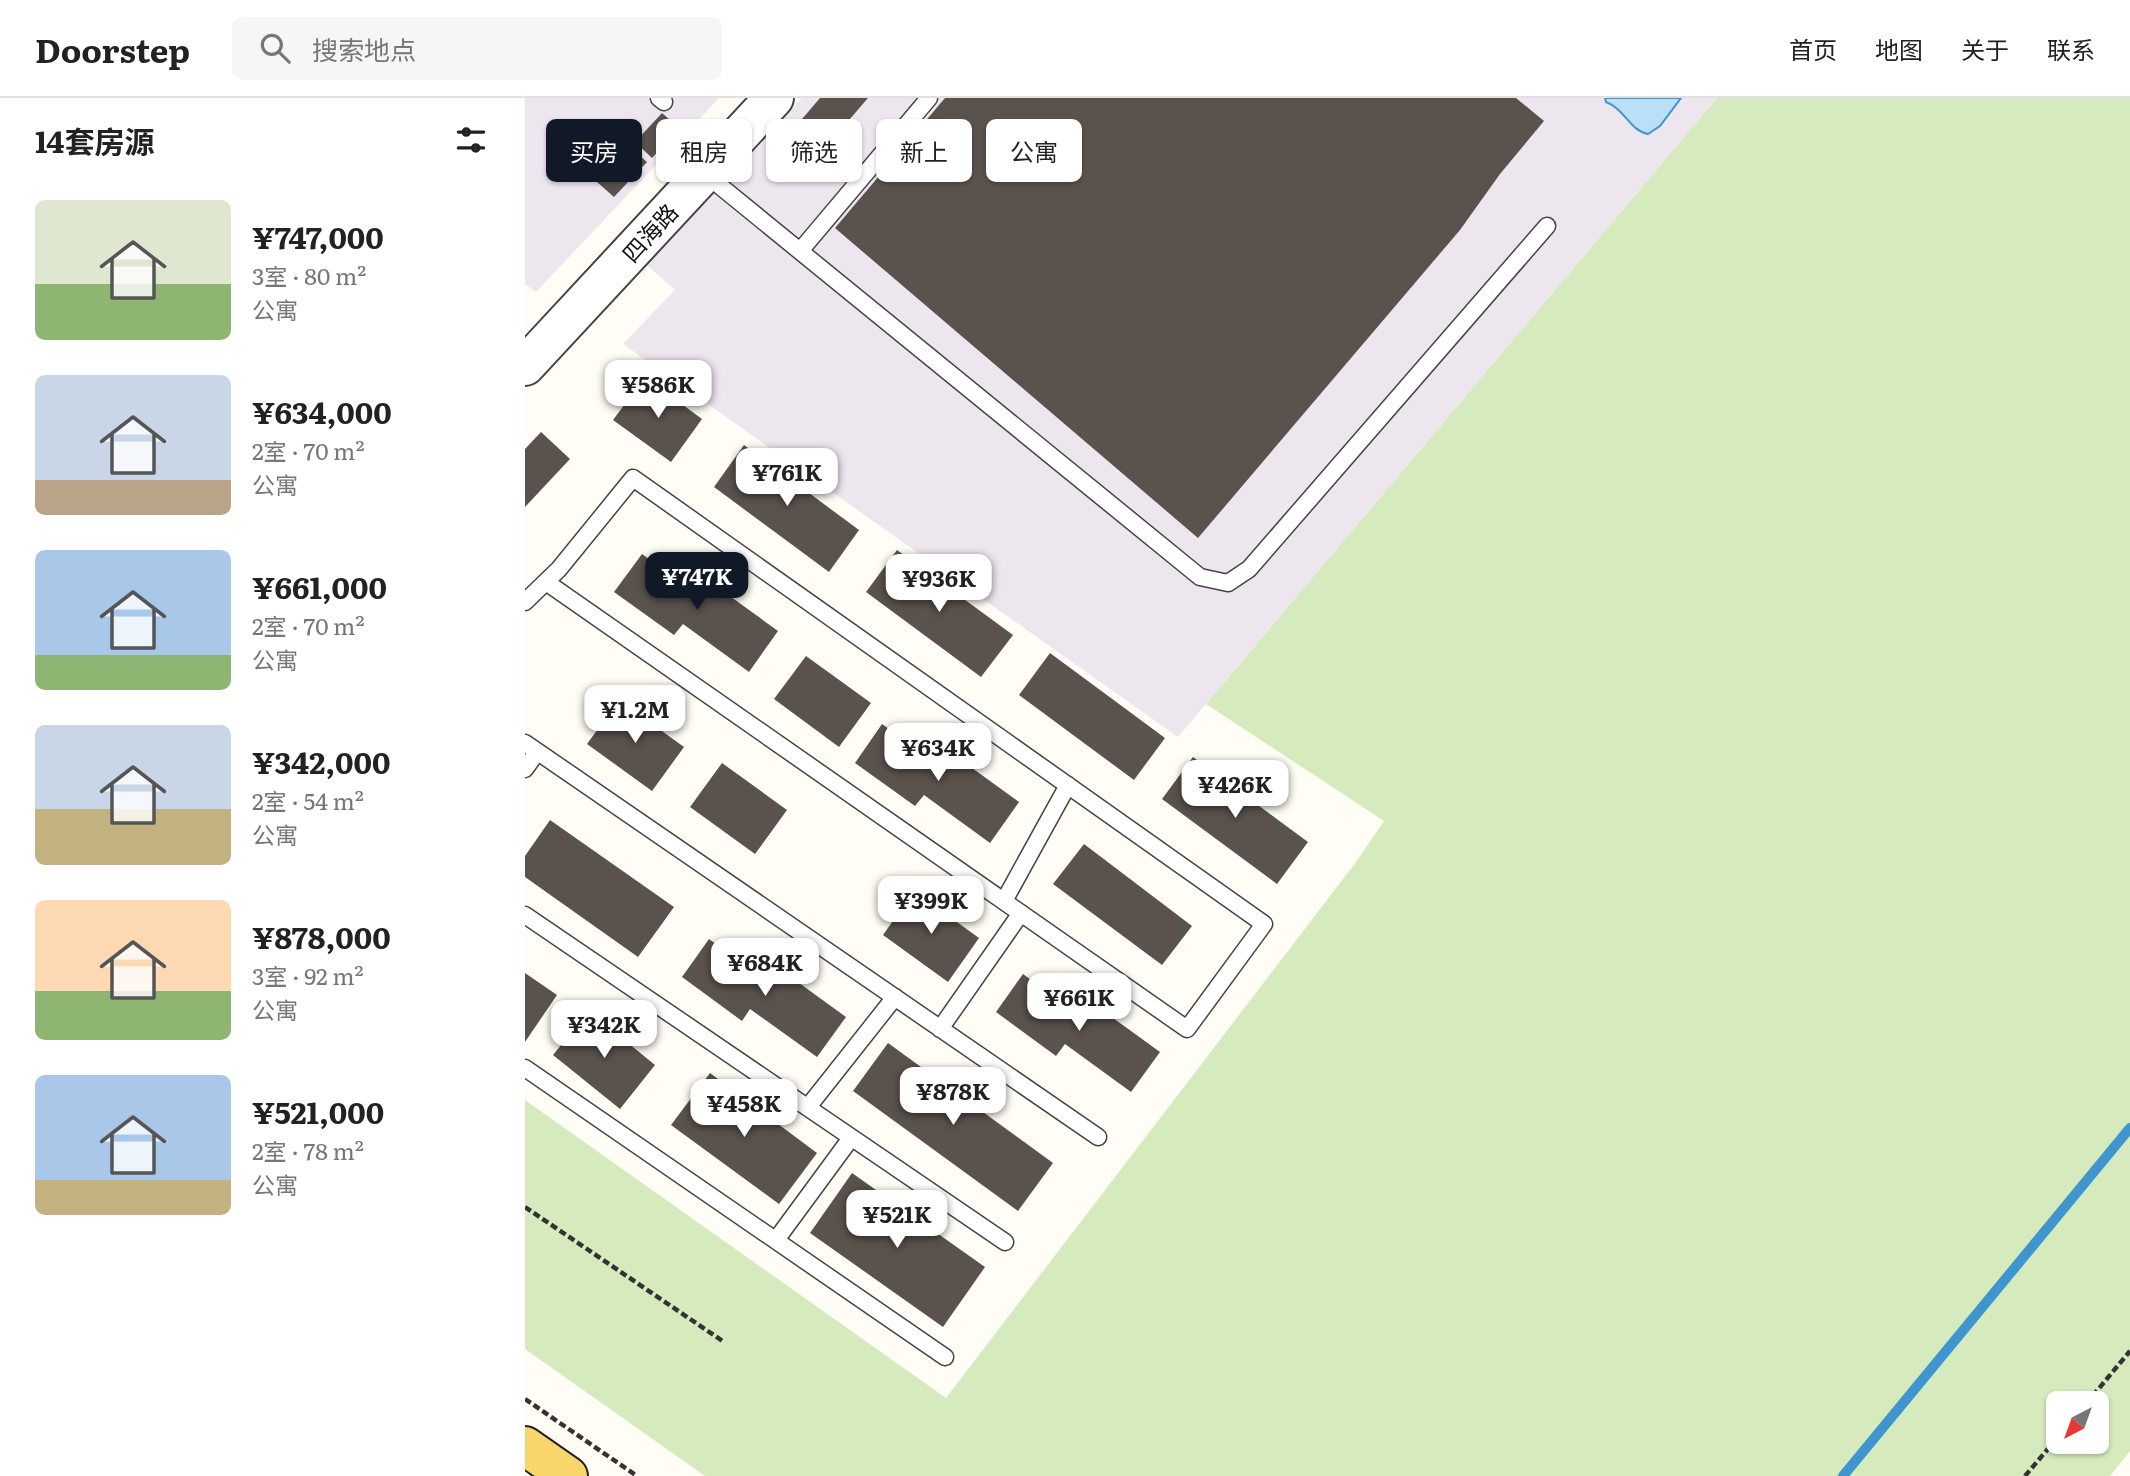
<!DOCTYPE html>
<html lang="zh">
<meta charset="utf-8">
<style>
:root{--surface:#fff;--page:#f6f6f6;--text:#222;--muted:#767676;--line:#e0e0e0;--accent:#111827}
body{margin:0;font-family:Literata,"Noto Sans SC",serif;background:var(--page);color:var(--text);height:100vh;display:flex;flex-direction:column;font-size:26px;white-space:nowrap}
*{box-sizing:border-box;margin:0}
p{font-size:23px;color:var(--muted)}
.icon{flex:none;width:38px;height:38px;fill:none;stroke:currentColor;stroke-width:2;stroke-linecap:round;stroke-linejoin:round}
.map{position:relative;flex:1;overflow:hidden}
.panel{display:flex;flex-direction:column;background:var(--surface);width:525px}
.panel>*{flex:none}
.top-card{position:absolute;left:21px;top:21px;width:665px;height:63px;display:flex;gap:14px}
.needle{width:46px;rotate:221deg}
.tools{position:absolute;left:1521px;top:1293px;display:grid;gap:14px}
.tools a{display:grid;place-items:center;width:63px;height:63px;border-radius:10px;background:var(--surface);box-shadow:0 2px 5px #0004;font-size:35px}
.price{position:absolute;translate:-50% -60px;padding:0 16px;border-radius:14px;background:#fff;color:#222;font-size:23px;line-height:46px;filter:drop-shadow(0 2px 4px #0008)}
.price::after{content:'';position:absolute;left:50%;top:42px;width:21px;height:16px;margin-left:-10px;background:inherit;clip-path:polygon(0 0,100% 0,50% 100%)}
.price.active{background:var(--accent);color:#fff}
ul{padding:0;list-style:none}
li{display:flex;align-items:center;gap:21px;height:175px;padding:0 35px}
li span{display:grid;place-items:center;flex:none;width:196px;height:140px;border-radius:10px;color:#555}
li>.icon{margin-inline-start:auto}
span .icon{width:84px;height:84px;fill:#fffc;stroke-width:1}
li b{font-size:30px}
h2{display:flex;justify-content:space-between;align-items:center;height:84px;padding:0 35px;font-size:30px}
.pill{padding:0 24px;border-radius:10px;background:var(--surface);box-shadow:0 2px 5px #0004;font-size:24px;line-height:63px}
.pill.active{background:var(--accent);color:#fff}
header{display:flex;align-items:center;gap:42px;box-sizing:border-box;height:98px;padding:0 35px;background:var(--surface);border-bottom:2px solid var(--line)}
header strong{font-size:33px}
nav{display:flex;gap:38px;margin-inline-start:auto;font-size:24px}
.search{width:490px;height:63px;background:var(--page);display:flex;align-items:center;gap:18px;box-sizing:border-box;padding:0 24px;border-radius:10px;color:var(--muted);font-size:26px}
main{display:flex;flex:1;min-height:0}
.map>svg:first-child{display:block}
</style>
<header>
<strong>Doorstep</strong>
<div class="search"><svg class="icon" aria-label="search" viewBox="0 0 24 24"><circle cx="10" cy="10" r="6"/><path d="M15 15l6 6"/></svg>搜索地点</div>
<nav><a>首页</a><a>地图</a><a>关于</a><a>联系</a></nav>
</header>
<main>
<section class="panel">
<h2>14套房源<svg class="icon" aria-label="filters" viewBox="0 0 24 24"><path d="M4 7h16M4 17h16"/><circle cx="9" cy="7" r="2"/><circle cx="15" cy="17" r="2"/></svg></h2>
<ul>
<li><span style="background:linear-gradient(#dfe7d0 60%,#8fb573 0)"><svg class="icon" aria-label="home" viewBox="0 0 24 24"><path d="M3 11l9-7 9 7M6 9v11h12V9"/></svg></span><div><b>¥747,000</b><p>3室 · 80 m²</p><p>公寓</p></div></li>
<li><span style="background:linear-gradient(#c9d6e8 75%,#b9a48a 0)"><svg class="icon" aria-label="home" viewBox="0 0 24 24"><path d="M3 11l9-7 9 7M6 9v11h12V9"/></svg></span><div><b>¥634,000</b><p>2室 · 70 m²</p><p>公寓</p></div></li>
<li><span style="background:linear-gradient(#a9c7e8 75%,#8fb573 0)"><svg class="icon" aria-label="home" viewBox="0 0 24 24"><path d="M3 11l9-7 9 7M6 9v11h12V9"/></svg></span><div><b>¥661,000</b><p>2室 · 70 m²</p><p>公寓</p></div></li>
<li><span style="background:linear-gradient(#c9d6e8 60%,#c2b280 0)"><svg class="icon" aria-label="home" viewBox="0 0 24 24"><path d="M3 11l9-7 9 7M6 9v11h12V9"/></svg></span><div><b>¥342,000</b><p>2室 · 54 m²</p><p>公寓</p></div></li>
<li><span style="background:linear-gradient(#ffd9b3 65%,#8fb573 0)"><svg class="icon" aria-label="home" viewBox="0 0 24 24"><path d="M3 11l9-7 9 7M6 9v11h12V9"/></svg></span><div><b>¥878,000</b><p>3室 · 92 m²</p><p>公寓</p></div></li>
<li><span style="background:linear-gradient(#a9c7e8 75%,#c2b280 0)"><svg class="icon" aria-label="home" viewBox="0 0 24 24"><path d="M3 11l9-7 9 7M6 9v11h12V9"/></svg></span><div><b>¥521,000</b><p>2室 · 78 m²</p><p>公寓</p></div></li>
</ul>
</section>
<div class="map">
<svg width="1605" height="1378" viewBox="0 0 1605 1378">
<rect width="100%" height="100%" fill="#fffdf5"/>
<path fill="#eee6ef" d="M 0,0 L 194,0 L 11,194 L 0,186 Z
M 277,0 L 1192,0 L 653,639 L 98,246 L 150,192 L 122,167 Z"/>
<path fill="#d5ebbd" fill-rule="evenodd" d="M 1192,0 L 1605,0 L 1605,1353 L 1585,1378 L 180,1378 L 0,1251 L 0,1002 L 421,1300 L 831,764 L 859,723 L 681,606 ZM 1533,1306 L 1572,1306 L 1572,1344 L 1533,1344 Z"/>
<path fill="#b9e0f7" stroke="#3f96cf" stroke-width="2" d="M 1080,0 L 1156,0 L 1135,28 L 1123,36 C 1105,33 1100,11 1081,4 Z"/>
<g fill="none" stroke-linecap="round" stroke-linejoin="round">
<path stroke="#3f96cf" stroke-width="10" d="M 1318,1378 L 1605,1030"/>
</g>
<path fill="#5a524d" d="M 295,0 L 343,0 L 294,57 L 266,34 Z
M 420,0 L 991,0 L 1019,23 L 975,76 L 935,132 L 673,440 L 310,130 Z
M 137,15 L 154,30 L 127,60 L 110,44 Z
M 105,49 L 122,64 L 89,99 L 72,84 Z
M 120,279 L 177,321 L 146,364 L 88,322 Z
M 16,334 L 45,361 L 0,409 L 0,351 Z
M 219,347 L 334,432 L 304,474 L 189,389 Z
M 372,452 L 488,537 L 456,579 L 341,494 Z
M 117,456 L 174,497 L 184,483 L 253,533 L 224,574 L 158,526 L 149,537 L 89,494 Z
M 525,555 L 640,640 L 609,682 L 494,597 Z
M 281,558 L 346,605 L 314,649 L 249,601 Z
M 94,602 L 159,649 L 127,693 L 62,646 Z
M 357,626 L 415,668 L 425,654 L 494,704 L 465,745 L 399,697 L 390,708 L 330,665 Z
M 668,659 L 783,744 L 752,786 L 637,701 Z
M 197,665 L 262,712 L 230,756 L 165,709 Z
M 25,722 L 149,809 L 113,859 L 0,779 L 0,758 Z
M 559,746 L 667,828 L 637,867 L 528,786 Z
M 389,793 L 454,840 L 423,884 L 358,837 Z
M 184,841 L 242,883 L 252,869 L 321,919 L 292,959 L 225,911 L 217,923 L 157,879 Z
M 0,875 L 32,897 L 0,944 Z
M 498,876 L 556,918 L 566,904 L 635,954 L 606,994 L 540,946 L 531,958 L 471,914 Z
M 64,913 L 130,967 L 95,1011 L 28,957 Z
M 363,945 L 528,1065 L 493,1113 L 328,993 Z
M 185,975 L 292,1055 L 254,1106 L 146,1027 Z
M 327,1075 L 460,1169 L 418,1229 L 285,1135 Z"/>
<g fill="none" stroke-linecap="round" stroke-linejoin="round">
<g stroke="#444" stroke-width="19">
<path id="service" d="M 134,0 L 139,4
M 179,75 L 675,479 L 703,485 L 724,471 L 1022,128
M 275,153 L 404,0
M 0,504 L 34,471 L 108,380 L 739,826 L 662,931 L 21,484
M 0,645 L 573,1039
M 0,671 L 12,654
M 479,803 L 543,687
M 0,817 L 480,1144
M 415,931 L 496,815
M 0,970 L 420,1259
M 283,1009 L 370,899
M 251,1142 L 326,1040"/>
</g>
<g stroke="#444" stroke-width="42">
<path id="tertiary" d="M 0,268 L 249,0"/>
</g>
<g stroke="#222" stroke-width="42">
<path id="primary" d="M 0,1348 L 43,1378"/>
</g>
<path stroke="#333" stroke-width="4.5" stroke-dasharray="7 3.5" stroke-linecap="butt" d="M 0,1109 L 199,1244
M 0,1301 L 112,1378
M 1561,1306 L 1605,1253
M 1500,1378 L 1533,1339"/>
<use href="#service" stroke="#fff" stroke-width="16"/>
<use href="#tertiary" stroke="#fff" stroke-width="38"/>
<use href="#primary" stroke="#f9d66b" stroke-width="38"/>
</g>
<g text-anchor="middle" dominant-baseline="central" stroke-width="7" stroke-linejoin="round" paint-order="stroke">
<g font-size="23" fill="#111" stroke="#fff">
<text transform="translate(124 134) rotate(-48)">四海路</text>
</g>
</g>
</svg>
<div class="tools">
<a><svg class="needle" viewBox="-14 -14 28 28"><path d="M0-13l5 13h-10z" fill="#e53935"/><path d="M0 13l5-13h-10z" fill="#767676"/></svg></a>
</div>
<b class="price" style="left:133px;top:322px">¥586K</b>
<b class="price" style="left:262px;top:410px">¥761K</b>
<b class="price active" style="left:172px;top:514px">¥747K</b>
<b class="price" style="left:414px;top:516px">¥936K</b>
<b class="price" style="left:110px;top:647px">¥1.2M</b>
<b class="price" style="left:413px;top:685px">¥634K</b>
<b class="price" style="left:710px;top:722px">¥426K</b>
<b class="price" style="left:406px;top:838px">¥399K</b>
<b class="price" style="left:240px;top:900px">¥684K</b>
<b class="price" style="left:554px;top:935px">¥661K</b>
<b class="price" style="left:79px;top:962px">¥342K</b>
<b class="price" style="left:428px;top:1029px">¥878K</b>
<b class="price" style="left:219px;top:1041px">¥458K</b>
<b class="price" style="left:372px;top:1152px">¥521K</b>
<div class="top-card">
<a class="pill active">买房</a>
<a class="pill">租房</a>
<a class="pill">筛选</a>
<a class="pill">新上</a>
<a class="pill">公寓</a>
</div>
</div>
</main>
